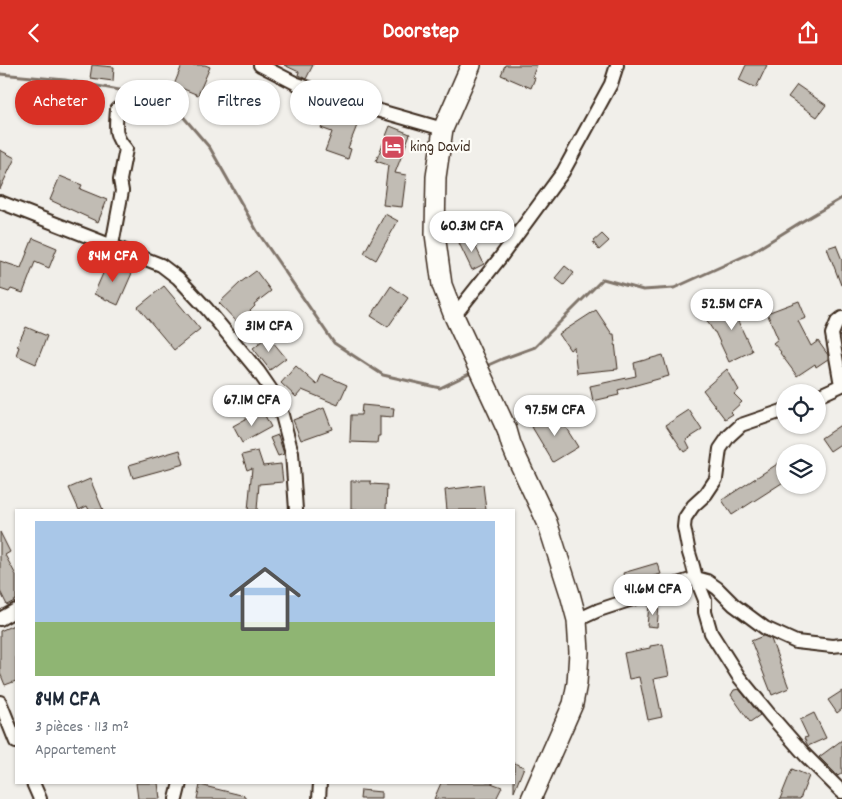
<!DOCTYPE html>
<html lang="fr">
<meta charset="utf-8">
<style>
:root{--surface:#fff;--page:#f2f2f3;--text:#1f2937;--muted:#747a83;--line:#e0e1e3;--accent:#d93025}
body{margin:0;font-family:Dekko,sans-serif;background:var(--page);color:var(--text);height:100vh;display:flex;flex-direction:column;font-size:19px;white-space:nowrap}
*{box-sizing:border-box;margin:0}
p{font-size:16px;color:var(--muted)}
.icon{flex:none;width:28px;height:28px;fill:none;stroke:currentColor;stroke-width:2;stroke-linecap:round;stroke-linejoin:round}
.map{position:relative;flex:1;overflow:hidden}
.sheet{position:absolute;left:15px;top:444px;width:500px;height:275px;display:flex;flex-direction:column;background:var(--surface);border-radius:0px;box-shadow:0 1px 4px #0004}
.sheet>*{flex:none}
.guide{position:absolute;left:15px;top:15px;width:500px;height:45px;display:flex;gap:10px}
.fabs{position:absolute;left:776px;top:319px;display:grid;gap:10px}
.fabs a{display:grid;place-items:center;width:50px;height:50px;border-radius:50%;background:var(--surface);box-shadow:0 1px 4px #0004;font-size:25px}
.price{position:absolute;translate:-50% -42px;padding:0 11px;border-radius:18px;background:#fff;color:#222;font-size:16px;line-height:32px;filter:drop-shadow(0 1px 2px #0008)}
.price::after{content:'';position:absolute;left:50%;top:30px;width:15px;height:11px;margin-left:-8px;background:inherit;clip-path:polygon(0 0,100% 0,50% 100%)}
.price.on{background:var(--accent);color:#fff}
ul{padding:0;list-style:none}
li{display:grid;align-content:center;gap:10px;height:265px;padding:0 20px}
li+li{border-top:1px solid var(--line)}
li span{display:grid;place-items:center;height:155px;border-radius:0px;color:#555}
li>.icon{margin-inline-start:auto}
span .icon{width:90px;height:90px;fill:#fffc;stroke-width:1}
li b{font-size:21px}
.tag{padding:0 18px;border-radius:22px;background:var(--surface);box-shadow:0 1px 4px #0004;font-size:18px;line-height:45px}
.tag.on{background:var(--accent);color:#fff}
header{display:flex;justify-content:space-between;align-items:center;height:65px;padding:0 20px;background:var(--accent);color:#fff;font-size:22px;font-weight:800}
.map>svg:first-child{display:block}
</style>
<header><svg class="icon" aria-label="back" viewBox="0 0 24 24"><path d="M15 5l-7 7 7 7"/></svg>Doorstep<svg class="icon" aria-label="share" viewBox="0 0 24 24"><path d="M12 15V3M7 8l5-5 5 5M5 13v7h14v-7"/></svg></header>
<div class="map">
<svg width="842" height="734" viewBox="0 0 842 734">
<rect width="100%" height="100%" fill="#f1efea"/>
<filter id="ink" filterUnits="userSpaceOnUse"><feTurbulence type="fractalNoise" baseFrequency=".02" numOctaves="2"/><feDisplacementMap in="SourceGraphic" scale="10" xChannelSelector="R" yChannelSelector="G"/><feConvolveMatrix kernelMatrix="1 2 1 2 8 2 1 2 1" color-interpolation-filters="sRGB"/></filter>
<g filter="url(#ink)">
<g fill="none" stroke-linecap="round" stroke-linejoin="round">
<path stroke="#80746b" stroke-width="3" d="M 0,9 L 65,15 L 168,34 L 210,83 L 257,166 L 334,278 L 383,310 L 440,323 L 473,307
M 486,301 L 502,294 L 535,282 L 603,214 L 643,225 L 674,223 L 751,188 L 801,157 L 842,133"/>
</g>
<path fill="#c1bcb4" stroke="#3b2a1e" d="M 92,0 L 114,2 L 113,16 L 90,13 Z
M 182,0 L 205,0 L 210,2 L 198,30 L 174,20 Z
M 284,0 L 313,0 L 306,14 L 298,10 L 299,7 Z
M 505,0 L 537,0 L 532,12 L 535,13 L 531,23 L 501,10 Z
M 746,0 L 767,0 L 756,23 L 739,15 Z
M 797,20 L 826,40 L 817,52 L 788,32 Z
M 330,41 L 360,53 L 348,83 L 351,84 L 348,94 L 325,86 L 332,67 L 321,63 Z
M 390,61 L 410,69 L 395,108 L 406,110 L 402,142 L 383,140 L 388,100 L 376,96 Z
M 0,85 L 15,93 L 0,124 Z
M 60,111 L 82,120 L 80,124 L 107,135 L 98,157 L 50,135 Z
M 385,149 L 398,156 L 376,195 L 364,188 Z
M 602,169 L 609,176 L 599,185 L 593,177 Z
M 471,172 L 484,199 L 472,205 L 459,178 Z
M 33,173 L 57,183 L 49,203 L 35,197 L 23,228 L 11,224 L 9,227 L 0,224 L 0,196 L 21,203 Z
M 836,180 L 842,195 L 842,220 L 841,220 L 827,183 Z
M 108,197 L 132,208 L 118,240 L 94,229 Z
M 565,201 L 574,208 L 564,220 L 555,213 Z
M 256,206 L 271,226 L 254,239 L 255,241 L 238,258 L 219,238 L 241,217 Z
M 164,221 L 200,264 L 174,285 L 138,242 Z
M 391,221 L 408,233 L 388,262 L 371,251 Z
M 744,235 L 751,246 L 737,254 L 752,286 L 729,297 L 715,267 L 714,267 L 707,256 Z
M 799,236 L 806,253 L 798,256 L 811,281 L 818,276 L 828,290 L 828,294 L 816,302 L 815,299 L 797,311 L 780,288 L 781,287 L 773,278 L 778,274 L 767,248 Z
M 596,245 L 612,269 L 614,269 L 618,304 L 577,308 L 574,282 L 570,285 L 559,269 Z
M 26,262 L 47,271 L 36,299 L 16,290 L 19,282 L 17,281 Z
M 268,271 L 286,293 L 270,305 L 253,283 Z
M 663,290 L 669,311 L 618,325 L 619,330 L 593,336 L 590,321 L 636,311 L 634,298 Z
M 296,301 L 317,320 L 322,309 L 347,320 L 338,340 L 302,325 L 296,332 L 281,318 Z
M 727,304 L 739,325 L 734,329 L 742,337 L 731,347 L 733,349 L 725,354 L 703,325 Z
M 362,340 L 394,343 L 393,352 L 380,351 L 380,371 L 378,371 L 377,378 L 350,377 L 351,350 L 361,350 Z
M 324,343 L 332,364 L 301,375 L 293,355 Z
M 262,345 L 271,362 L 242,378 L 233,361 Z
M 689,345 L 702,365 L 686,375 L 690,383 L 684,387 L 666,360 Z
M 556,347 L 578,382 L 553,397 L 532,362 Z
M 842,359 L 842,378 L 830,386 L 821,373 Z
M 278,370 L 284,389 L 278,391 L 270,373 Z
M 180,385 L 184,399 L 133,413 L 129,400 Z
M 258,386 L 263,401 L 281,399 L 283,417 L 259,419 L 257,445 L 248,445 L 252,403 L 247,405 L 242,390 Z
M 785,394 L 785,416 L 732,450 L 722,435 Z
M 90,414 L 103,445 L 89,445 L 87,441 L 79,445 L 69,423 Z
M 351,416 L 371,416 L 371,419 L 387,420 L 386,445 L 351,445 Z
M 483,420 L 486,445 L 447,445 L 445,425 Z
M 0,467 L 10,487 L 5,490 L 16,510 L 16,535 L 7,540 L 0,526 Z
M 657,498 L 661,509 L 626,519 L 623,508 Z
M 649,540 L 659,541 L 657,562 L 647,561 Z
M 16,559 L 16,616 L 5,620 L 0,608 L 0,566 Z
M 763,571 L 771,574 L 789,623 L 772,630 L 751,576 Z
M 663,579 L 669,611 L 654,614 L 662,652 L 648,655 L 639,612 L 629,614 L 624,588 L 650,583 L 650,581 Z
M 739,624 L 760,650 L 750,657 L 731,630 L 734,625 Z
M 842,626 L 842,644 L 837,648 L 828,635 Z
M 814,648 L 826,673 L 808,681 L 804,673 L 808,672 L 800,655 Z
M 842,675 L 842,708 L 838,711 L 819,692 Z
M 514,698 L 524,702 L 514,727 Z
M 792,704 L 809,711 L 800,734 L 780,734 Z
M 136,718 L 158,718 L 160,734 L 138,734 Z
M 441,718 L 491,718 L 502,722 L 496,734 L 434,734 Z
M 200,720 L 245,731 L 245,734 L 197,734 Z
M 361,725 L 381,727 L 381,734 L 360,734 Z"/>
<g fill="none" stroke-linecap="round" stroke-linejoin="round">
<g stroke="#3b2a1e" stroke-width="16">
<path id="minor" d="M 260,0 L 297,19 L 359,40 L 443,64
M 0,137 L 161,200 L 178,213 L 207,244 L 258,306 L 278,335 L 292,388 L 296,445
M 112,180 L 122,126 L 120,115 L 126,84 C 113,70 116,62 117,44
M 454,251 L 500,193 L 563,107 L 611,19 L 617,0
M 841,320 L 832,269 L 837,257 L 842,253
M 818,331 L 842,320
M 696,513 L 705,535 L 705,547 L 711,568 L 739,612 L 770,650 L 806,691 L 842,727
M 696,513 L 707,516 L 717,523 L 734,540 L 765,563 L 796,577 L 832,581 L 842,580
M 0,554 L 16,545
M 577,555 L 599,545 L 696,513 L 693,501 L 689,488 L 684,462 L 685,453 L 693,441 L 706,429 L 716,414 L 720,384 L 729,371 L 741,360 L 785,345
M 0,637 L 16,677
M 33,718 L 40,734
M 176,734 L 180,718
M 319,734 L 320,718"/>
</g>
<g stroke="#3b2a1e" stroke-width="22">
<path id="highway" d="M 471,0 L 443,64 L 436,112 L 435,169 L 442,220 L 454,251 L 507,365 L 511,379 L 516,391 L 547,457 L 570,529 L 577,555 L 579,587 L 577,618 L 573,639 L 531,734"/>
</g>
<use href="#minor" stroke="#fdfcf7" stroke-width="12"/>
<use href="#highway" stroke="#fdfcf7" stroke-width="19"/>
</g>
</g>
<defs>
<g id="hotel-square" transform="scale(1.25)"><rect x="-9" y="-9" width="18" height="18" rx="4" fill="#d1495b" stroke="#fdfcf7"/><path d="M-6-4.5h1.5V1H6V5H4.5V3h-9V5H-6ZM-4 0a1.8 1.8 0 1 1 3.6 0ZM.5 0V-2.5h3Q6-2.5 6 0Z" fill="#fff"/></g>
</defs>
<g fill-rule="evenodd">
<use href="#hotel-square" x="393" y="82"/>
</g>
<g text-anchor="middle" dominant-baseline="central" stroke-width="4.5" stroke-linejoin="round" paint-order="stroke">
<g font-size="16" fill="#3b2a1e" stroke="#fdfcf7" text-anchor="start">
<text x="410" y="82">king David</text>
</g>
</g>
</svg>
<div class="fabs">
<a><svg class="icon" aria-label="locate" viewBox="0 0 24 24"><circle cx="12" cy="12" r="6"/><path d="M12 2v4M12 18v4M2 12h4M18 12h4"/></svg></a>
<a><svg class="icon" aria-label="layers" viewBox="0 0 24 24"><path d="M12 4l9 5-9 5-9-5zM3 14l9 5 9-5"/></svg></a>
</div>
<b class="price" style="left:472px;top:188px">60.3M CFA</b>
<b class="price on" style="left:113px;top:218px">84M CFA</b>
<b class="price" style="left:732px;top:266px">52.5M CFA</b>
<b class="price" style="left:269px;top:288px">31M CFA</b>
<b class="price" style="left:252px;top:362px">67.1M CFA</b>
<b class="price" style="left:555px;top:372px">97.5M CFA</b>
<b class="price" style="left:653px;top:551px">41.6M CFA</b>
<div class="guide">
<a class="tag on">Acheter</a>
<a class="tag">Louer</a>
<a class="tag">Filtres</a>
<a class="tag">Nouveau</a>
</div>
<section class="sheet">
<ul>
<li><span style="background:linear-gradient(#a9c7e8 65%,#8fb573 0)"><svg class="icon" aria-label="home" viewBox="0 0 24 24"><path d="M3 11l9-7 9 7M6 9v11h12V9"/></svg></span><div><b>84M CFA</b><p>3 pièces · 113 m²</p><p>Appartement</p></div></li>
</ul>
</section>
</div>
